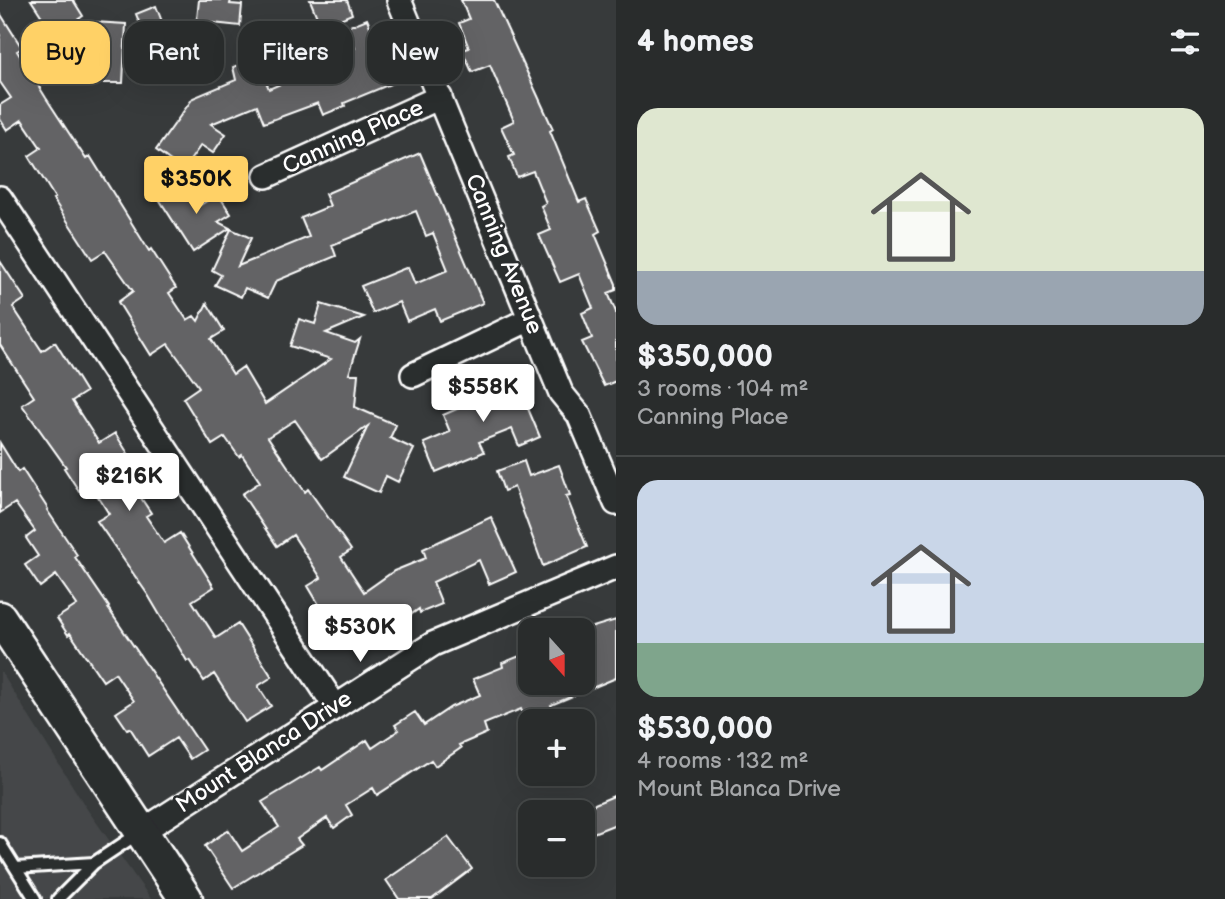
<!DOCTYPE html>
<meta charset="utf-8">
<style>
:root{--surface:#292c2c;--page:#313434;--text:#f1f3f6;--muted:#a5a7a9;--line:#454848;--accent:#ffd166}
body{margin:0;font-family:"Balsamiq Sans",sans-serif;background:var(--page);color:var(--text);height:100vh;display:flex;flex-direction:column;font-size:26px;white-space:nowrap}
*{box-sizing:border-box;margin:0}
p{font-size:23px;color:var(--muted)}
.icon{flex:none;width:38px;height:38px;fill:none;stroke:currentColor;stroke-width:2;stroke-linecap:round;stroke-linejoin:round}
.map{position:relative;flex:1;overflow:hidden}
.drawer{display:flex;flex-direction:column;background:var(--surface);width:609px}
.drawer>*{flex:none}
.hud{position:absolute;left:21px;top:21px;width:490px;height:63px;display:flex;gap:14px}
.needle{width:46px;rotate:159deg}
.buttons{position:absolute;left:518px;top:618px;display:grid;gap:14px}
.buttons a{display:grid;place-items:center;width:77px;height:77px;border-radius:14px;background:var(--surface);box-shadow:0 7px 28px #0002,0 0 0 2px var(--line);font-size:35px}
.price{position:absolute;translate:-50% -60px;padding:0 16px;border-radius:7px;background:#fff;color:#222;font-size:23px;line-height:46px;filter:drop-shadow(0 2px 4px #0008)}
.price::after{content:'';position:absolute;left:50%;top:42px;width:21px;height:16px;margin-left:-10px;background:inherit;clip-path:polygon(0 0,100% 0,50% 100%)}
.price.current{background:var(--accent);color:#111}
ul{padding:0;list-style:none}
li{display:grid;align-content:center;gap:14px;height:371px;padding:0 21px}
li+li{border-top:2px solid var(--line)}
li span{display:grid;place-items:center;height:217px;border-radius:21px;color:#555}
li>.icon{margin-inline-start:auto}
span .icon{width:126px;height:126px;fill:#fffc;stroke-width:1}
li b{font-size:30px}
h2{display:flex;justify-content:space-between;align-items:center;height:84px;padding:0 21px;font-size:30px}
.chip{padding:0 24px;border-radius:21px;background:var(--surface);box-shadow:0 7px 28px #0002,0 0 0 2px var(--line);font-size:24px;line-height:63px}
.chip.current{background:var(--accent);color:#111}
main{display:flex;flex:1;min-height:0}
.map>svg:first-child{display:block}
</style>
<main>
<div class="map">
<svg width="616" height="899" viewBox="0 0 616 899">
<rect width="100%" height="100%" fill="#373a3b"/>
<filter id="ink" filterUnits="userSpaceOnUse"><feTurbulence type="fractalNoise" baseFrequency=".0143" numOctaves="2"/><feDisplacementMap in="SourceGraphic" scale="14" xChannelSelector="R" yChannelSelector="G"/><feConvolveMatrix kernelMatrix="1 2 1 2 8 2 1 2 1" color-interpolation-filters="sRGB"/></filter>
<g filter="url(#ink)">
<path fill="#444748" d="M 0,670 L 87,809 L 151,899 L 0,899 Z"/>
<path fill="#636465" stroke="#fff" stroke-width="2" d="M 31,0 L 73,0 L 83,16 L 54,35 Z
M 199,0 L 231,0 L 230,4 L 242,5 L 240,26 L 203,22 L 213,48 L 168,66 L 159,43 L 149,47 L 136,14 L 156,6 L 166,32 L 197,19 Z
M 310,0 L 347,0 L 352,14 L 321,27 Z
M 461,0 L 494,0 L 553,129 L 550,131 L 579,202 L 586,199 L 600,231 L 595,234 L 616,284 L 616,290 L 608,293 L 616,312 L 616,381 L 604,386 L 582,342 L 592,338 L 582,313 L 593,308 L 579,274 L 560,282 L 539,235 L 551,230 L 541,206 L 546,203 L 533,171 L 517,177 L 509,157 L 514,155 L 501,127 L 514,121 L 490,65 L 472,72 L 462,50 L 469,48 L 459,23 L 469,19 Z
M 0,13 L 22,48 L 17,51 L 46,98 L 86,159 L 90,156 L 149,251 L 151,249 L 176,288 L 169,293 L 187,320 L 194,316 L 198,321 L 207,303 L 224,331 L 211,339 L 233,374 L 243,367 L 265,404 L 331,359 L 290,346 L 299,319 L 315,324 L 321,304 L 364,317 L 326,333 L 355,343 L 360,339 L 349,374 L 358,374 L 355,407 L 396,425 L 390,438 L 414,449 L 398,482 L 386,476 L 379,493 L 344,477 L 368,426 L 322,459 L 295,420 L 268,437 L 305,492 L 308,489 L 351,550 L 341,557 L 364,592 L 394,571 L 426,558 L 423,549 L 491,517 L 516,572 L 489,584 L 479,560 L 433,582 L 442,604 L 420,613 L 419,609 L 371,643 L 356,622 L 337,635 L 308,586 L 321,578 L 293,535 L 277,546 L 242,494 L 260,482 L 242,455 L 239,457 L 225,437 L 212,445 L 183,398 L 199,387 L 168,344 L 151,355 L 118,302 L 133,291 L 105,251 L 92,259 L 53,199 L 55,198 L 29,156 L 41,148 L 22,120 L 7,130 L 0,119 L 0,105 L 11,98 L 0,82 Z
M 367,19 L 393,83 L 344,103 L 345,106 L 323,115 L 318,103 L 264,123 L 257,105 L 211,124 L 226,134 L 213,153 L 201,145 L 183,170 L 156,150 L 193,98 L 236,80 L 233,67 L 256,58 L 269,89 L 348,55 L 347,51 L 355,48 L 347,27 Z
M 77,21 L 126,24 L 123,83 L 97,83 L 97,69 L 77,68 Z
M 420,153 L 483,303 L 440,321 L 435,309 L 407,321 L 399,302 L 373,313 L 361,286 L 408,267 L 415,284 L 448,270 L 433,233 L 426,236 L 416,211 L 332,245 L 336,256 L 276,281 L 268,298 L 245,288 L 241,297 L 215,285 L 221,275 L 212,270 L 231,229 L 251,238 L 238,266 L 309,237 L 301,218 L 330,206 L 325,194 Z
M 186,182 L 200,205 L 218,194 L 231,214 L 218,222 L 230,228 L 193,252 L 159,199 Z
M 0,261 L 25,299 L 13,307 L 42,351 L 55,342 L 86,392 L 72,401 L 99,443 L 115,433 L 148,485 L 137,492 L 151,513 L 146,516 L 164,543 L 180,533 L 214,587 L 192,601 L 216,638 L 238,624 L 272,677 L 258,686 L 271,706 L 245,722 L 214,674 L 204,681 L 190,660 L 187,661 L 148,595 L 97,521 L 109,514 L 90,484 L 79,491 L 64,468 L 66,467 L 22,405 L 34,397 L 0,345 Z
M 513,373 L 540,437 L 519,446 L 512,429 L 479,442 L 484,452 L 436,472 L 424,443 L 450,432 L 443,415 L 487,396 L 483,386 Z
M 0,443 L 18,472 L 22,469 L 48,509 L 47,510 L 77,555 L 75,557 L 109,607 L 108,608 L 204,750 L 190,759 L 176,738 L 148,756 L 130,728 L 127,729 L 116,713 L 134,701 L 115,673 L 103,681 L 70,633 L 68,635 L 57,618 L 77,605 L 56,575 L 40,587 L 25,565 L 38,556 L 26,538 L 35,531 L 15,503 L 0,513 Z
M 524,461 L 529,476 L 559,465 L 570,495 L 566,496 L 587,547 L 543,566 L 514,487 L 504,491 L 497,471 Z
M 616,620 L 616,678 L 551,705 L 555,715 L 541,721 L 530,721 L 528,726 L 521,709 L 484,724 L 487,733 L 459,745 L 461,748 L 435,766 L 431,760 L 377,795 L 373,788 L 346,805 L 352,815 L 334,828 L 327,818 L 297,839 L 302,845 L 233,888 L 205,846 L 228,830 L 242,851 L 279,827 L 262,802 L 320,767 L 322,770 L 367,740 L 372,748 L 399,730 L 395,725 L 415,712 L 424,725 L 451,707 L 480,695 L 473,679 L 503,667 L 502,663 L 530,652 L 530,682 L 583,682 L 583,630 Z
M 616,795 L 616,824 L 583,837 L 583,809 Z
M 448,837 L 472,869 L 432,899 L 399,899 L 386,880 Z"/>
<g fill="none" stroke-linecap="round" stroke-linejoin="round">
<g stroke="#fff" stroke-width="16">
<path id="service" d="M 0,843 L 35,899
M 16,868 L 94,863
M 58,899 L 94,863 L 139,833"/>
</g>
<g stroke="#fff" stroke-width="28">
<path id="minor" d="M 399,0 L 561,393 L 579,415 L 616,503
M 266,176 L 440,97
M 0,198 L 335,706
M 413,375 L 530,319
M 141,832 L 433,644 L 616,567"/>
</g>
<g stroke="#fff" stroke-width="37">
<path id="secondary" d="M 0,618 L 186,899"/>
</g>
<use href="#service" stroke="#2a2d2e" stroke-width="10"/>
<use href="#minor" stroke="#2a2d2e" stroke-width="23"/>
<use href="#secondary" stroke="#2a2d2e" stroke-width="32"/>
</g>
</g>
<g text-anchor="middle" dominant-baseline="central" stroke-width="5" stroke-linejoin="round" paint-order="stroke">
<g font-size="23" fill="#fff" stroke="#2a2d2e">
<text transform="translate(353 137) rotate(-24)">Canning Place</text>
<text transform="translate(504 254) rotate(68)">Canning Avenue</text>
<text transform="translate(264 752) rotate(-33)">Mount Blanca Drive</text>
</g>
</g>
</svg>
<div class="buttons">
<a><svg class="needle" viewBox="-14 -14 28 28"><path d="M0-13l5 13h-10z" fill="#e53935"/><path d="M0 13l5-13h-10z" fill="#a5a7a9"/></svg></a>
<a>+</a>
<a>−</a>
</div>
<b class="price current" style="left:196px;top:216px">$350K</b>
<b class="price" style="left:483px;top:424px">$558K</b>
<b class="price" style="left:129px;top:513px">$216K</b>
<b class="price" style="left:360px;top:664px">$530K</b>
<div class="hud">
<a class="chip current">Buy</a>
<a class="chip">Rent</a>
<a class="chip">Filters</a>
<a class="chip">New</a>
</div>
</div>
<section class="drawer">
<h2>4 homes<svg class="icon" aria-label="filters" viewBox="0 0 24 24"><path d="M4 7h16M4 17h16"/><circle cx="9" cy="7" r="2"/><circle cx="15" cy="17" r="2"/></svg></h2>
<ul>
<li><span style="background:linear-gradient(#dfe7d0 75%,#9aa5b1 0)"><svg class="icon" aria-label="home" viewBox="0 0 24 24"><path d="M3 11l9-7 9 7M6 9v11h12V9"/></svg></span><div><b>$350,000</b><p>3 rooms · 104 m²</p><p>Canning Place</p></div></li>
<li><span style="background:linear-gradient(#c9d6e8 75%,#7fa58c 0)"><svg class="icon" aria-label="home" viewBox="0 0 24 24"><path d="M3 11l9-7 9 7M6 9v11h12V9"/></svg></span><div><b>$530,000</b><p>4 rooms · 132 m²</p><p>Mount Blanca Drive</p></div></li>
</ul>
</section>
</main>
